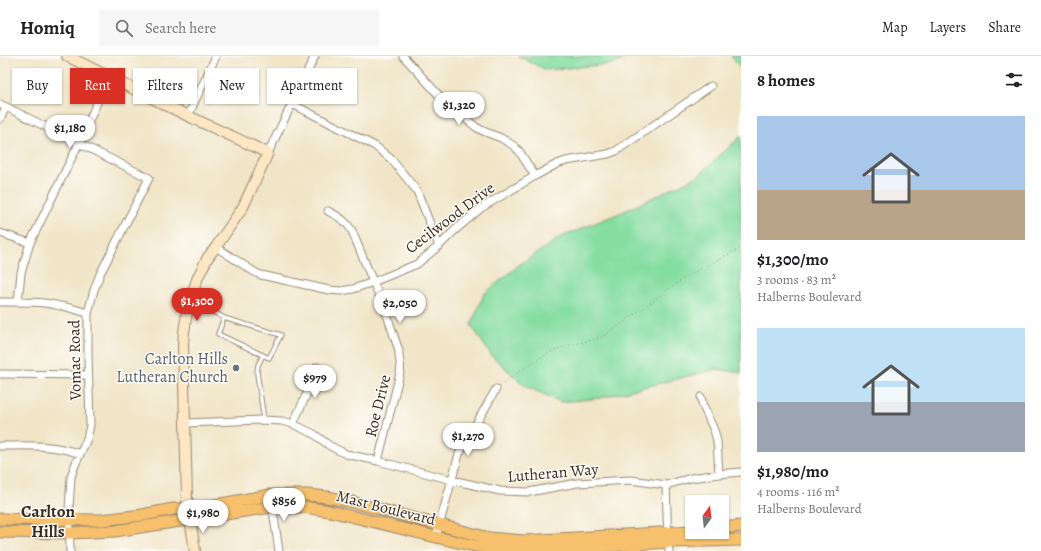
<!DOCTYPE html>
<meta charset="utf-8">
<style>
:root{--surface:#fff;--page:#f6f6f6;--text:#202124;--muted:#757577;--line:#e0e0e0;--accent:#d93025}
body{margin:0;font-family:Alegreya,serif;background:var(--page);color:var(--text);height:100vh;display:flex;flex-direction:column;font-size:15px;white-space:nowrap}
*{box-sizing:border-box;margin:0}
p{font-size:13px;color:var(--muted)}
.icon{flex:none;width:22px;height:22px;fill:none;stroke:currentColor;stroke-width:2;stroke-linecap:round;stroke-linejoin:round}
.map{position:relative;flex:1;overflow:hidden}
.panel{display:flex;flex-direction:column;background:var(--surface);width:300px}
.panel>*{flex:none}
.guide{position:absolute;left:12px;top:12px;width:380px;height:36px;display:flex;gap:8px}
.needle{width:26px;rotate:15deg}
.tools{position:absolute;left:685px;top:439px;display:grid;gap:8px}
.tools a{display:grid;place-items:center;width:44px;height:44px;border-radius:0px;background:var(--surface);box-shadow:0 1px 3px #0004;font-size:20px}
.price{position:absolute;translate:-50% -34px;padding:0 9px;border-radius:14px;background:#fff;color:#222;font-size:13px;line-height:26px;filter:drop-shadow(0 1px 2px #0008)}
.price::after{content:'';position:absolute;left:50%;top:24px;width:12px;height:9px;margin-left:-6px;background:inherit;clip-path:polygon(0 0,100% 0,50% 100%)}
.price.active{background:var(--accent);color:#fff}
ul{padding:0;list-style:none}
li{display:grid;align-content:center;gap:8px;height:212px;padding:0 16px}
li span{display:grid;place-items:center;height:124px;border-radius:0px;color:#555}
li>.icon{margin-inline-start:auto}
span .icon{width:72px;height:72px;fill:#fffc;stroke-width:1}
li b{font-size:17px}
h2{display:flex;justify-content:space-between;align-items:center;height:48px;padding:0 16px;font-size:17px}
.tag{padding:0 14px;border-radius:0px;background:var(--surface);box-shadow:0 1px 3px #0004;font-size:14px;line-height:36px}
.tag.active{background:var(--accent);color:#fff}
header{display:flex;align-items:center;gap:24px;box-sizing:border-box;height:56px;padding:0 20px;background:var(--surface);border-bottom:1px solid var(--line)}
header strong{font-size:19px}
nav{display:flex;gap:22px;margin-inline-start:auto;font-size:14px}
.search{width:280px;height:36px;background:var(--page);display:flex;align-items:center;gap:10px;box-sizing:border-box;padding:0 14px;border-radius:0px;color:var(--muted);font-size:15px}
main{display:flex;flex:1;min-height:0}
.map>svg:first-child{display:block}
</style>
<header>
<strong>Homiq</strong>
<div class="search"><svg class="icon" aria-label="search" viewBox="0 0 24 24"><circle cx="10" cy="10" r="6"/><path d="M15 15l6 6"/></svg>Search here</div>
<nav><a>Map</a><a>Layers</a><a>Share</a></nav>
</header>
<main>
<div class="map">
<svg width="741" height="495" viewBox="0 0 741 495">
<rect width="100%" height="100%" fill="#fdfcf7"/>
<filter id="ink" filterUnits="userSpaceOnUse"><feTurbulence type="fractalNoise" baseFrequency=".025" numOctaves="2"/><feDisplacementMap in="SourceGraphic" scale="8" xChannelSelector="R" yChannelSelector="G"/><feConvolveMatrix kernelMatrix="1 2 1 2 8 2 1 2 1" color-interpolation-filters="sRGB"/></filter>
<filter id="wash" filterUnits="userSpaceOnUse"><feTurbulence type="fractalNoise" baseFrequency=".012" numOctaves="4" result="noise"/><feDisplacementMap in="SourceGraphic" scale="16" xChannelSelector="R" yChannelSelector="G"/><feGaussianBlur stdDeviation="0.9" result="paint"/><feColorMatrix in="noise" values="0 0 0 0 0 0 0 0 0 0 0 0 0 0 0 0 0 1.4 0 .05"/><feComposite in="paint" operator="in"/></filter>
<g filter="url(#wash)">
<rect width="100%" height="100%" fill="#f1e5c8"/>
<path fill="#85dda1" stroke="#608460" d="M 518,0 L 633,0 L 612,8 L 546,14 Z
M 731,0 L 741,0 L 741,13 Z
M 741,80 L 741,317 L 717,313 L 600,342 L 561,346 L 525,330 L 491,299 L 471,269 L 484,238 L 519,209 L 561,181 L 627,154 L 698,120 Z"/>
</g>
<g filter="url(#ink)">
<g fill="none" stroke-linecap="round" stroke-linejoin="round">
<g stroke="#968873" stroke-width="5.5">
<path id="lane" d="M 190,251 C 203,253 213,254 224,262 L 281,279 L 269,302 L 218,278 L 224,262
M 262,364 L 263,357 L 257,317 L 258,309 L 263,299"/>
</g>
<g stroke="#968873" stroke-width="9">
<path id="street" d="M 403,0 L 446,47 L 476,71 L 483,75 L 501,82 L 514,90 L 519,95 L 535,120
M 0,48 L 149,122 L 100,218 L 94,234 L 88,257 L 88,298 L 90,369 L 87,383 L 75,409 L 71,421 L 69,453 L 70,495
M 292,48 L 375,90 L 391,103 L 417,135 L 439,190
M 188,60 L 216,0
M 0,63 L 6,51
M 268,97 L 315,0
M 328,155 C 339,161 346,164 352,175 L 373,226 L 384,250 L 399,295 C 398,303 402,308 400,317 L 378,405
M 0,177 L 30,187
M 216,191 L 256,217 L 261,219 L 329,234 L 341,235 L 353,233 L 373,226 L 417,208 L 439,190 L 454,175 L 481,152 L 535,120 L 557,108 L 566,105 L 608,98 L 616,95 L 711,30
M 0,246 C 20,246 40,245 60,250 C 70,251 79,255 88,257
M 18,246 L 21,217 L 30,187 L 79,87 L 109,20
M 0,318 L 88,319
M 701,341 L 703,350 L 714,374 L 717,385 L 719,418
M 186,367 L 262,364 L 282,365 L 293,368 L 314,378 L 330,390 L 346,398 L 378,405 L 452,424 L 500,435 L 529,436 L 577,427 L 631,424 L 666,429 L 691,422 L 719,418 L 741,416
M 293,368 L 308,335 L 317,311
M 0,390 C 27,390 55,388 80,398
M 666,429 L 668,486 L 669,495
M 272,448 L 279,495
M 436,481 L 459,398 L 496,333"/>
</g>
<g stroke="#968873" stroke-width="12">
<path id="secondary" d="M 67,0 L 188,60 L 268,97 L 243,151 L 216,191 L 208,201 L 198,221 L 188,250 L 184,276 L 183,288 L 187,443 L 195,495"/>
</g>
<g stroke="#968873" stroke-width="13">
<path id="primary" d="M 0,463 L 102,464 L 142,459 L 174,453 L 199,452 L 270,439 L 308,439 L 327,441 L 348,445 L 489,482 L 524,485 L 692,475
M 722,472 L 741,470
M 0,476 L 70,477 L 115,475 L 251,454 L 272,451 L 304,451 L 330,455 L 436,481 L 475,490 L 502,494 L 539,495 L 668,486 L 741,484"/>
</g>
<path stroke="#968873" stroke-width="1" stroke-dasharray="1 3" stroke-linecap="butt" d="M 501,329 L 531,307 L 549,297 L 566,290 L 588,285 L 605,279 L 627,264 L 673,230 L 691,218 L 741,192"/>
<use href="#lane" stroke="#fff" stroke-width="3.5"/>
<use href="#street" stroke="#fff" stroke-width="7"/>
<use href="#secondary" stroke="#fce6c4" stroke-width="10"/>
<use href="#primary" stroke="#f7c06c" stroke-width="11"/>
</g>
</g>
<circle fill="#6b7280" stroke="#fdfcf7" stroke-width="1.5" cx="236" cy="312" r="4"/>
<g text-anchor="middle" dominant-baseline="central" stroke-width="3" stroke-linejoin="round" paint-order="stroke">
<g font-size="16" fill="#3b2a1e" stroke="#fdfcf7">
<text transform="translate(450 162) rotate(-37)">Cecilwood Drive</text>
<text transform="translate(75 304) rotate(-91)">Vomac Road</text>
<text transform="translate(378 350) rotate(-76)">Roe Drive</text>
<text transform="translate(553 417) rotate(-5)">Lutheran Way</text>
<text transform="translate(386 452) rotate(14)">Mast Boulevard</text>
</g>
<g font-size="16" fill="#5b616d" stroke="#fdfcf7" text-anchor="end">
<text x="228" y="303">Carlton Hills<tspan x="228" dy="18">Lutheran Church</tspan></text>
</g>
<g font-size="17" font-weight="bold" fill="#3b2a1e" stroke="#fdfcf7">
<text x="48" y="455">Carlton<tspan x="48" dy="20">Hills</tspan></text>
</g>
</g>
</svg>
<div class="tools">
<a><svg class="needle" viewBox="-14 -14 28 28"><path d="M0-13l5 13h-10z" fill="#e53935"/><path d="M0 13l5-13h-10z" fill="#757577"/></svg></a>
</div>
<b class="price" style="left:459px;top:70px">$1,320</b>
<b class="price" style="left:70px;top:93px">$1,180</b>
<b class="price active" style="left:197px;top:266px">$1,300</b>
<b class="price" style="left:400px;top:268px">$2,050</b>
<b class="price" style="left:315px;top:343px">$979</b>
<b class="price" style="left:468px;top:401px">$1,270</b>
<b class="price" style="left:284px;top:466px">$856</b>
<b class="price" style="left:203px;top:478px">$1,980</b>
<div class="guide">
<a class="tag">Buy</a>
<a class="tag active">Rent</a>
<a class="tag">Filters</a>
<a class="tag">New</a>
<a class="tag">Apartment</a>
</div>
</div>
<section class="panel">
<h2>8 homes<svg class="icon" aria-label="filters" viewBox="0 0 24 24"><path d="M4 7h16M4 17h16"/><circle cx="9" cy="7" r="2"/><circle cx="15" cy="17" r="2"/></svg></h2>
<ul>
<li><span style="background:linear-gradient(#a9c7e8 60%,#b9a48a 0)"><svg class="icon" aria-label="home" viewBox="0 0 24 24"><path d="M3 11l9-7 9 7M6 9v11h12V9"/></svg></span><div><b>$1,300/mo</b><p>3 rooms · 83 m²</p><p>Halberns Boulevard</p></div></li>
<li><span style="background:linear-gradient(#bfe0f5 60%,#9aa5b1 0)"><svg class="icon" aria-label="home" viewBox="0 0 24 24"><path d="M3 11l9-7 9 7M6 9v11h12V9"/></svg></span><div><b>$1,980/mo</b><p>4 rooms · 116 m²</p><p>Halberns Boulevard</p></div></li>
</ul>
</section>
</main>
